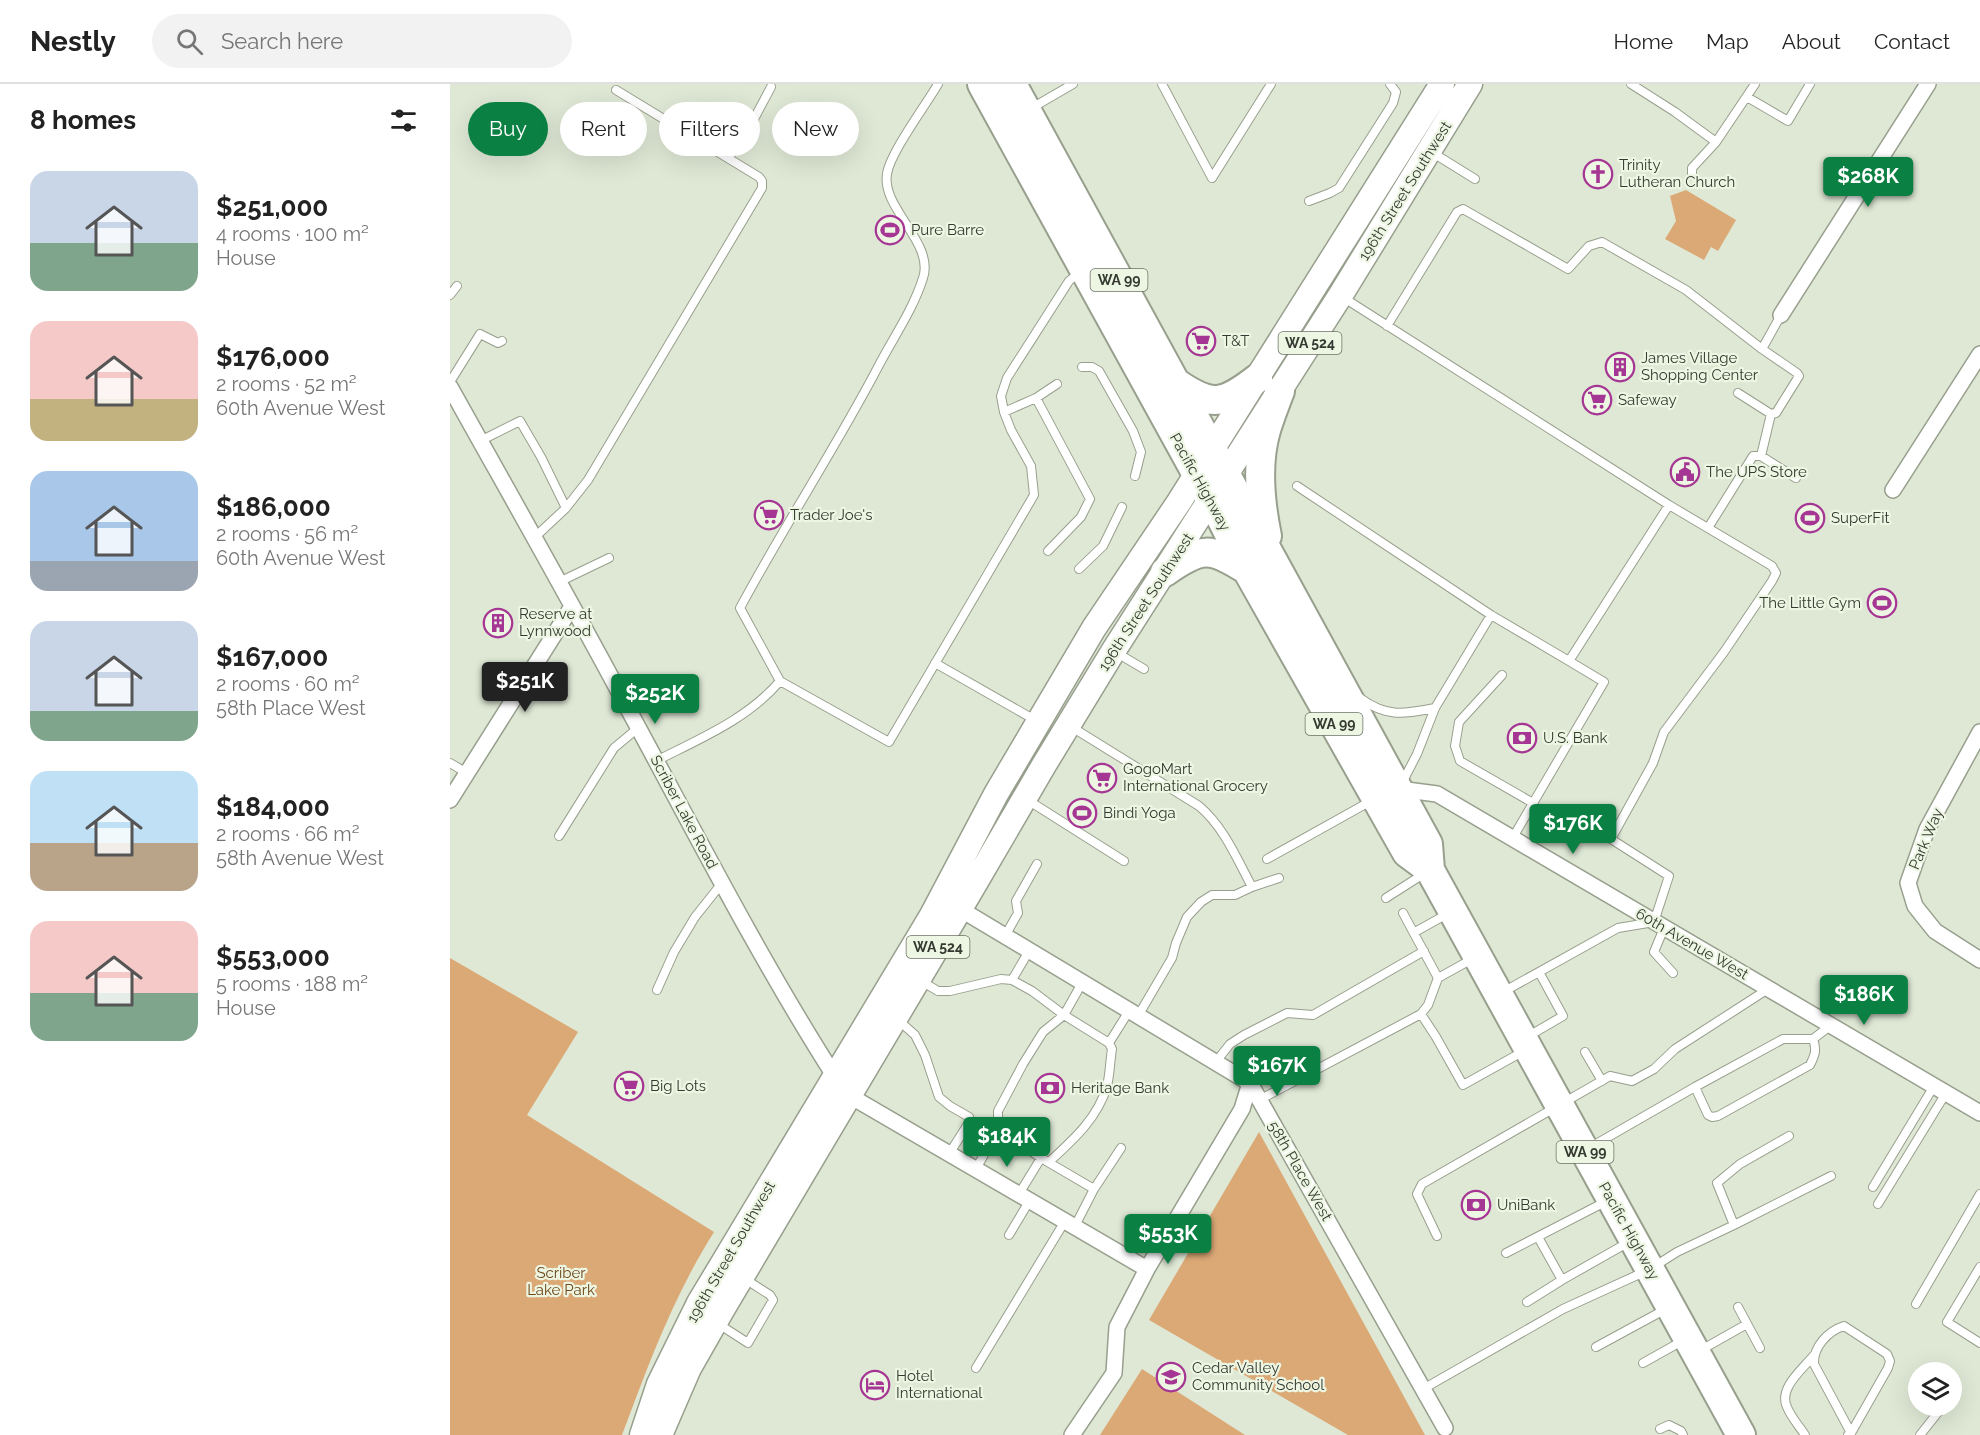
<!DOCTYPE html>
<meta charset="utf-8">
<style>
:root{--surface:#fff;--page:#f2f2f2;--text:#222;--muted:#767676;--line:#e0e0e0;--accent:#0b8043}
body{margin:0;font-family:Raleway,sans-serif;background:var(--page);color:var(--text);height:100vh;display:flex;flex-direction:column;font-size:22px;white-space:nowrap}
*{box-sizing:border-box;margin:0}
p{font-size:20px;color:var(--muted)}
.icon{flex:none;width:33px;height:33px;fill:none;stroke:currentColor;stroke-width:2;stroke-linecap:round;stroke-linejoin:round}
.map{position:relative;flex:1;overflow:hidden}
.details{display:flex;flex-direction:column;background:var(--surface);width:450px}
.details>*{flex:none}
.guide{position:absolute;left:18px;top:18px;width:570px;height:54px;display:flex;gap:12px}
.buttons{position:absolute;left:1458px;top:1278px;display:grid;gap:12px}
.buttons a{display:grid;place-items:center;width:54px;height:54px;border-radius:50%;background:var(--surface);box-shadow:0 6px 24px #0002;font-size:30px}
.price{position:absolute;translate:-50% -51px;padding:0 14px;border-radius:6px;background:var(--accent);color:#fff;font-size:20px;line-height:39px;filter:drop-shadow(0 2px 3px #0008)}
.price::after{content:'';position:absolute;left:50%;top:36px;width:18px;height:14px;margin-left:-9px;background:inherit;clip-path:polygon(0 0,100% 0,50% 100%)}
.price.active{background:#222;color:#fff}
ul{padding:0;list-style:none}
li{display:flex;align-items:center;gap:18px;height:150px;padding:0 30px}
li span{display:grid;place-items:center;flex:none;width:168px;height:120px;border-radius:18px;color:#555}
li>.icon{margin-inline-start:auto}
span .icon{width:72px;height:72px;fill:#fffc;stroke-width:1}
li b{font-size:26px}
h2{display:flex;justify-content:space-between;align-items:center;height:72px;padding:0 30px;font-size:26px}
.tag{padding:0 21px;border-radius:27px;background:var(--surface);box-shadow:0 6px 24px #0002;font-size:21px;line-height:54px}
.tag.active{background:var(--accent);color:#fff}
header{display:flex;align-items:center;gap:36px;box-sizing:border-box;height:84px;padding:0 30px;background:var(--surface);border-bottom:2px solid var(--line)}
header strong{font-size:28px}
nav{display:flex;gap:33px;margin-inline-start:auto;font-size:21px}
.search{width:420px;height:54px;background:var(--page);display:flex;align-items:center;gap:15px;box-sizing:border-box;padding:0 21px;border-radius:33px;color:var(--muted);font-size:22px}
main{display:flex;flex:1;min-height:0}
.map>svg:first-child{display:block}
</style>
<header>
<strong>Nestly</strong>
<div class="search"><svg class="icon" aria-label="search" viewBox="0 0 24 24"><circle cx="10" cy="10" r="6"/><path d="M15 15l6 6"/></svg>Search here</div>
<nav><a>Home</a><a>Map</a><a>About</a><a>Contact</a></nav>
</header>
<main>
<section class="details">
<h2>8 homes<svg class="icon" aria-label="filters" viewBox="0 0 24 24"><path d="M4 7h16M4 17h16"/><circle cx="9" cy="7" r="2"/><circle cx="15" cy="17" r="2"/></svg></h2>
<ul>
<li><span style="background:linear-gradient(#c9d6e8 60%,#7fa58c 0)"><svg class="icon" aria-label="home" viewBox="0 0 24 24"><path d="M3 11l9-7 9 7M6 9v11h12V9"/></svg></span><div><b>$251,000</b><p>4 rooms · 100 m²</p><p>House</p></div></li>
<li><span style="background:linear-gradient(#f6c9c9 65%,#c2b280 0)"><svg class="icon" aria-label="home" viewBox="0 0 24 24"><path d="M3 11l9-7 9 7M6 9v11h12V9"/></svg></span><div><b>$176,000</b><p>2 rooms · 52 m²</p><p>60th Avenue West</p></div></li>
<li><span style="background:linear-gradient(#a9c7e8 75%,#9aa5b1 0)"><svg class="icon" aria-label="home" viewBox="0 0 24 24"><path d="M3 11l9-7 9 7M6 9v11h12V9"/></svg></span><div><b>$186,000</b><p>2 rooms · 56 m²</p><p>60th Avenue West</p></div></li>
<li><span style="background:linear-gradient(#c9d6e8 75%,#7fa58c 0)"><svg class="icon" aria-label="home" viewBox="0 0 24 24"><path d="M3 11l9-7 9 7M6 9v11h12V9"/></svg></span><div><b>$167,000</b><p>2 rooms · 60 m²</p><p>58th Place West</p></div></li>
<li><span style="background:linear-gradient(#bfe0f5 60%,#b9a48a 0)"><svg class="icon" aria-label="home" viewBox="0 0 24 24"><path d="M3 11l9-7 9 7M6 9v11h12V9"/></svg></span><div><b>$184,000</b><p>2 rooms · 66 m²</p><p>58th Avenue West</p></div></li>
<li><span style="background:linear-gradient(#f6c9c9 60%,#7fa58c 0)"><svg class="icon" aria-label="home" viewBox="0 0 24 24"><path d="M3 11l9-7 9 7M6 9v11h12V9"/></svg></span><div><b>$553,000</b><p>5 rooms · 188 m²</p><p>House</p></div></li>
</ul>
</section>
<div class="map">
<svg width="1530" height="1351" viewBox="0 0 1530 1351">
<rect width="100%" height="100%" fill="#dfe8d5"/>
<path fill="#dba976" d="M 1236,106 L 1286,136 L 1268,167 L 1261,163 L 1254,176 L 1215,155 L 1226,137 L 1220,112 Z
M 0,874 L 128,948 L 77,1031 L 264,1148 C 223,1213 199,1279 172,1351 L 0,1351 Z
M 809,1048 L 975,1351 L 898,1351 L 699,1236 Z
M 692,1285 L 795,1351 L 650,1351 Z"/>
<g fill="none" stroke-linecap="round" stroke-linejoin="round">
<g stroke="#979f8d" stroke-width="10">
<path id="lane" d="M 488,0 C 476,21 440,69 437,90 C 431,124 485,159 473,194 C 463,226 443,254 428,283 C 385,365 334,442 290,524 L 330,597 L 439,658 L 584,411 L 581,382 L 561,346 L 554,328 L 551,312 L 557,294 L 619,197 L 630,188
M 712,0 L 762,94 L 821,0
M 1181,0 L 1225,28 L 1266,58 L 1242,84 L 1242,90
M 1297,13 L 1338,37 L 1360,0
M 580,25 L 623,0
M 1266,58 L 1305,0
M 983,69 L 1025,95
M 279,73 L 304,35 L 321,3
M 859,117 L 880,109 L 889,104 L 943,19 L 946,8 L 940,0
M 0,211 L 7,202
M 894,214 L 1219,421 L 1119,577 L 1154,598 L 1062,755
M 937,242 L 1007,128 L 1013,125 L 1118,185 L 1139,162 L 1152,158 L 1236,206 L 1312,265 L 1331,231
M 632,283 L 642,283 L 649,287 L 683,347 L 691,368 L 685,392
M 0,298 L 30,250 L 48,259 L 52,257
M 1288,309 L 1321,330 L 1326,329 L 1349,292 L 1347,289 L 1312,265
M 586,314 L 607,300
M 554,328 L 586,314 L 640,415 L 631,433 L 598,467
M 30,357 L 70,337 L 91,373 L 116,424
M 1311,372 L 1321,330
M 847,402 L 1041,531
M 1258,444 L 1303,372 L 1311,372 L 1346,394
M 85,453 L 116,424 L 138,396 L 312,104 L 312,97 L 309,93 L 166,6
M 629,485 L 653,462 L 672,423
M 109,498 L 159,474
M 667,569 L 694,585
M 485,579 L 585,636
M 1052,591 L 1009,638 L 1005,662 L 1010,677 L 1083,719
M 910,614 C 937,634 955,630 985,624
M 620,642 L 749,722 C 774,743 787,775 802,803
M 206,677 C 249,655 298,635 330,597
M 0,679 L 17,689
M 952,699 L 967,670 L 985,624 L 1041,531 L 1119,577
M 576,715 L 674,777
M 109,752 L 164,664 L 188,644
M 817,775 L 921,717
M 936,814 L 975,789
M 953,829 L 988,894 L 1024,874
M 1214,844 L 1204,868 L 1223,889
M 965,848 L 999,829
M 555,852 L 568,829 L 566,817 L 587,780
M 562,896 L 579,867
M 471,897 L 488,907 L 500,907 L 551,895 L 562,896 L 582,907 L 614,931 L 659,959 L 662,965 C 660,977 660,990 657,1002 C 648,1034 623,1056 599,1078
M 207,906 L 224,868 L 245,833 L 272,799
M 1053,908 L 1168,844 L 1204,838 L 1219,792 L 1161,755 L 1203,679 L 1214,648 L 1274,568 L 1322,497 L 1326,489 L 1322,482 L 1219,421
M 971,930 L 986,953 L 1013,1001 L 1074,967
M 688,932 L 722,874 L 726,859 L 737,833 L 751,818 L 762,811 L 785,811 L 802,803 L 829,794
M 447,935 L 465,951 L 475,971 L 489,1013 L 500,1022 L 519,1033 L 520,1037 L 499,1070
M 1077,953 L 1113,932 L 1089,888
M 659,959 L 679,927
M 1135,968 L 1152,997
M 765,979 L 780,960 L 794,951 L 837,929 L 863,931 L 974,867
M 1245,1003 L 1258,1031 L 1262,1033 L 1268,1032 L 1360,981 C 1365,971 1367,966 1363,955
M 809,1016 L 971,930 L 978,921 L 988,894
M 548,1045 L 591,1074 L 644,1105
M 1139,1064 L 1245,1003 L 1333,955 L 1363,955 L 1380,942
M 526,1085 L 548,1045 L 548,1027 L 573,980 L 593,948 L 614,931 L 632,899
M 1423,1103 L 1484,1002
M 569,1110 L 591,1074
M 1428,1120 L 1496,1009
M 1284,1141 L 1381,1092
M 625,1142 L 644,1105 L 671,1064
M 559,1151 L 580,1116
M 987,1152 L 967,1110 L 972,1100 L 1160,992 L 1182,997 L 1204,985 L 1225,965 L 1318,905
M 1088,1153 L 1112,1196
M 1056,1169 L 1157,1117
M 1205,1182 L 1227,1168 L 1284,1141 L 1267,1099 L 1290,1080 L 1339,1052
M 1530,1183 L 1497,1238 L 1530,1259
M 1077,1218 L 1112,1196 L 1179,1158
M 1466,1220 L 1530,1110
M 1288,1223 L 1310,1264
M 267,1239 L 298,1259 L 323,1216 L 320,1211 L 295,1195
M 1146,1263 L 1216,1225
M 1251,1266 L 1297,1240
M 1193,1279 L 1234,1256
M 526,1284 L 615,1137
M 973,1305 L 1113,1225 L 1194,1188
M 1210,1345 L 1219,1341 L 1231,1347 L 1233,1351
M 1355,1351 C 1349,1342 1341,1333 1337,1323 C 1328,1304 1353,1285 1364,1271
M 1398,1351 L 1401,1349 L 1438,1284 L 1440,1277 L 1437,1270 L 1394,1242 C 1378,1247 1363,1263 1364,1280 L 1401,1349
M 1470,1351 L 1493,1322"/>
</g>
<g stroke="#979f8d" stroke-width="18">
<path id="street" d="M 1331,231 L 1478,0
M 0,303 C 59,409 119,514 176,621 C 244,746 309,874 385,993 L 400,1012 L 697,1185
M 1443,406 L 1530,270
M 1530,648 L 1477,745 L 1458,799 L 1465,822 L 1485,847 L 1530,876
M 949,705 L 987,710 L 1530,1029
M 0,716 L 121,524
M 510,825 L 800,999 L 995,1344
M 622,1351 L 664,1289 L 667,1243 L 697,1185 L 792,1025 L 800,999"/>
</g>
<g stroke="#979f8d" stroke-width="27">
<path id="primary" d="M 192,1351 L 209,1300 L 249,1219 L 481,833 L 546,710 L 644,544 L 729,418 L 992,0
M 210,1351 L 239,1284 L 272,1226 L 510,825 L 594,681 L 664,566 L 890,212 L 1020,0"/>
</g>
<g stroke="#979f8d" stroke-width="32">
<path id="highway" d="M 532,0 L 772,436 L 797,486 L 957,769 L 980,786
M 562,0 L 978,760 L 980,786 L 1291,1351
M 725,298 C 762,324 773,321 808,294
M 817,452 C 810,418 806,380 816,346 C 820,333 825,320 830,307
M 715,488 C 752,462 760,463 797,486"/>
</g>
<use href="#lane" stroke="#fff" stroke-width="8"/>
<use href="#street" stroke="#fff" stroke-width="15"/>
<use href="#primary" stroke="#fff" stroke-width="24"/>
<use href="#highway" stroke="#fff" stroke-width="28"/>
</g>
<defs>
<g id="church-ring" transform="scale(1.5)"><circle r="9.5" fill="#edf6e2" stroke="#a63693" stroke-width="1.5"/><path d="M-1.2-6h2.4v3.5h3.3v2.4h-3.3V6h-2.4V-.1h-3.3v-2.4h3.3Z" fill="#a63693"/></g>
<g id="stadium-ring" transform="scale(1.5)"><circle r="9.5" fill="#edf6e2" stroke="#a63693" stroke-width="1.5"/><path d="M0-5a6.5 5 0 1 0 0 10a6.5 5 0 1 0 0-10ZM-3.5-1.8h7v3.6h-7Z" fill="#a63693"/></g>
<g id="supermarket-ring" transform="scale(1.5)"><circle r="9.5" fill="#edf6e2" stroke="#a63693" stroke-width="1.5"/><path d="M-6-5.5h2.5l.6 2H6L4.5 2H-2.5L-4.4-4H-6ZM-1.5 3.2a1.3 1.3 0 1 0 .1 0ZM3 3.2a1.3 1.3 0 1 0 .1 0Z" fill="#a63693"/></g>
<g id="building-ring" transform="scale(1.5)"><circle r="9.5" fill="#edf6e2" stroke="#a63693" stroke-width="1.5"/><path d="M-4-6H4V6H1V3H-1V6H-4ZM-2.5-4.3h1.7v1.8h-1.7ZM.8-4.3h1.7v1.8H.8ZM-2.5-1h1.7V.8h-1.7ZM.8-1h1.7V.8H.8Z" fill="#a63693"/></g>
<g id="civic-ring" transform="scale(1.5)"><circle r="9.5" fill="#edf6e2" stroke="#a63693" stroke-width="1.5"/><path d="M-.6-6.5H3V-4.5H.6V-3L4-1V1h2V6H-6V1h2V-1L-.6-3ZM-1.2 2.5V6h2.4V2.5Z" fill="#a63693"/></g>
<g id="bank-ring" transform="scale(1.5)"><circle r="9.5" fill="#edf6e2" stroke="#a63693" stroke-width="1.5"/><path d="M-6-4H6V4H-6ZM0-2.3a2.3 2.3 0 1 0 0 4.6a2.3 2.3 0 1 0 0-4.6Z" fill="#a63693"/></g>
<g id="school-ring" transform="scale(1.5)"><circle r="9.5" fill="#edf6e2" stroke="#a63693" stroke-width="1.5"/><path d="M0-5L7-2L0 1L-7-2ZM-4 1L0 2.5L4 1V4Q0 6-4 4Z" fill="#a63693"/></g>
<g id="hotel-ring" transform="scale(1.5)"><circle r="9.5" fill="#edf6e2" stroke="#a63693" stroke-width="1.5"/><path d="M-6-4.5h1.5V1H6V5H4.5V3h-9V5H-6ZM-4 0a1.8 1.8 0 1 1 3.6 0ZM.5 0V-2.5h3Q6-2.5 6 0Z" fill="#a63693"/></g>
</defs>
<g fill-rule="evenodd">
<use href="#church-ring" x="1148" y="90"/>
<use href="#stadium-ring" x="440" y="146"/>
<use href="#supermarket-ring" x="751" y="257"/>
<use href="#building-ring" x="1170" y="283"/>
<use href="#supermarket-ring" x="1147" y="316"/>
<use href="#civic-ring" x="1235" y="388"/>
<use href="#supermarket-ring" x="319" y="431"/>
<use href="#stadium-ring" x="1360" y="434"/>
<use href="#stadium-ring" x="1432" y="519"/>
<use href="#building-ring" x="48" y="539"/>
<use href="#bank-ring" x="1072" y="654"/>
<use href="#supermarket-ring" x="652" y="694"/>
<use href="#stadium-ring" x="632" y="729"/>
<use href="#supermarket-ring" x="179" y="1002"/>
<use href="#bank-ring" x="600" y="1004"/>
<use href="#bank-ring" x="1026" y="1121"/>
<use href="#school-ring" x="721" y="1293"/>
<use href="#hotel-ring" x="425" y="1301"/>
</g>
<g text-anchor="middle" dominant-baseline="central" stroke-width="4.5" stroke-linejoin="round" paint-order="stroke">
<g fill="#edf6e2" stroke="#6c7266" stroke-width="1.5">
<rect x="640.5" y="185" width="57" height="22" rx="4.5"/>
<rect x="828.5" y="248" width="63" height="22" rx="4.5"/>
<rect x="855.5" y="629" width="57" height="22" rx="4.5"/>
<rect x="456.5" y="852" width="63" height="22" rx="4.5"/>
<rect x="1106.5" y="1057" width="57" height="22" rx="4.5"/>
</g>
<g font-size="14" font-weight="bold" fill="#353931">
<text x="669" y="196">WA 99</text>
<text x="860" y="259">WA 524</text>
<text x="884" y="640">WA 99</text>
<text x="488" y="863">WA 524</text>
<text x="1135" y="1068">WA 99</text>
</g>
<g font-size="15" fill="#353931" stroke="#edf6e2" text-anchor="start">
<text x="1169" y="81">Trinity<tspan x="1169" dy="17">Lutheran Church</tspan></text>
<text x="461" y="146">Pure Barre</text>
<text x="772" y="257">T&amp;T</text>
<text x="1191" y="274">James Village<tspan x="1191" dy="17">Shopping Center</tspan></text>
<text x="1168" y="316">Safeway</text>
<text x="1256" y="388">The UPS Store</text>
<text x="340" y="431">Trader Joe's</text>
<text x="1381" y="434">SuperFit</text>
<text x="1411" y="519" text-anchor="end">The Little Gym</text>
<text x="69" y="530">Reserve at<tspan x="69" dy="17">Lynnwood</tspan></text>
<text x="1093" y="654">U.S. Bank</text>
<text x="673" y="685">GogoMart<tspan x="673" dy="17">International Grocery</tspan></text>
<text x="653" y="729">Bindi Yoga</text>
<text x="200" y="1002">Big Lots</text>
<text x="621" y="1004">Heritage Bank</text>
<text x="1047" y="1121">UniBank</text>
<text x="742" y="1284">Cedar Valley<tspan x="742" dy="17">Community School</tspan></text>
<text x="446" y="1292">Hotel<tspan x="446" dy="17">International</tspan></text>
</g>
<g font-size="15" fill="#353931" stroke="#edf6e2">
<text transform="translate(955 107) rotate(-58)">196th Street Southwest</text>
<text transform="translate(750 398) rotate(61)">Pacific Highway</text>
<text transform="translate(696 518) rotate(-57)">196th Street Southwest</text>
<text transform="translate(234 728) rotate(62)">Scriber Lake Road</text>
<text transform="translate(1476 755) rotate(-67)">Park Way</text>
<text transform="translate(1242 860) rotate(30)">60th Avenue West</text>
<text transform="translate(850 1087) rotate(60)">58th Place West</text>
<text transform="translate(1179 1147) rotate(61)">Pacific Highway</text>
<text transform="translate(281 1168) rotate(-60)">196th Street Southwest</text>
</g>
<g font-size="15" fill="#6f481a" stroke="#edf6e2">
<text x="111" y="1189">Scriber<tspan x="111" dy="17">Lake Park</tspan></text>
</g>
</g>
</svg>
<div class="buttons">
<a><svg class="icon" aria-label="layers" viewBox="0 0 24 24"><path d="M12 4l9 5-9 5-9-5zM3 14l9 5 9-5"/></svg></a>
</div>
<b class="price" style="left:1418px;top:124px">$268K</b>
<b class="price active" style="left:75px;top:629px">$251K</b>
<b class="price" style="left:205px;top:641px">$252K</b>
<b class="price" style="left:1123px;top:771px">$176K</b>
<b class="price" style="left:1414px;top:942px">$186K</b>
<b class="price" style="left:827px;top:1013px">$167K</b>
<b class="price" style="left:557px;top:1084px">$184K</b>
<b class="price" style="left:718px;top:1181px">$553K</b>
<div class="guide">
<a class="tag active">Buy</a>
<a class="tag">Rent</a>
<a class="tag">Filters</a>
<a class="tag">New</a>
</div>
</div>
</main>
